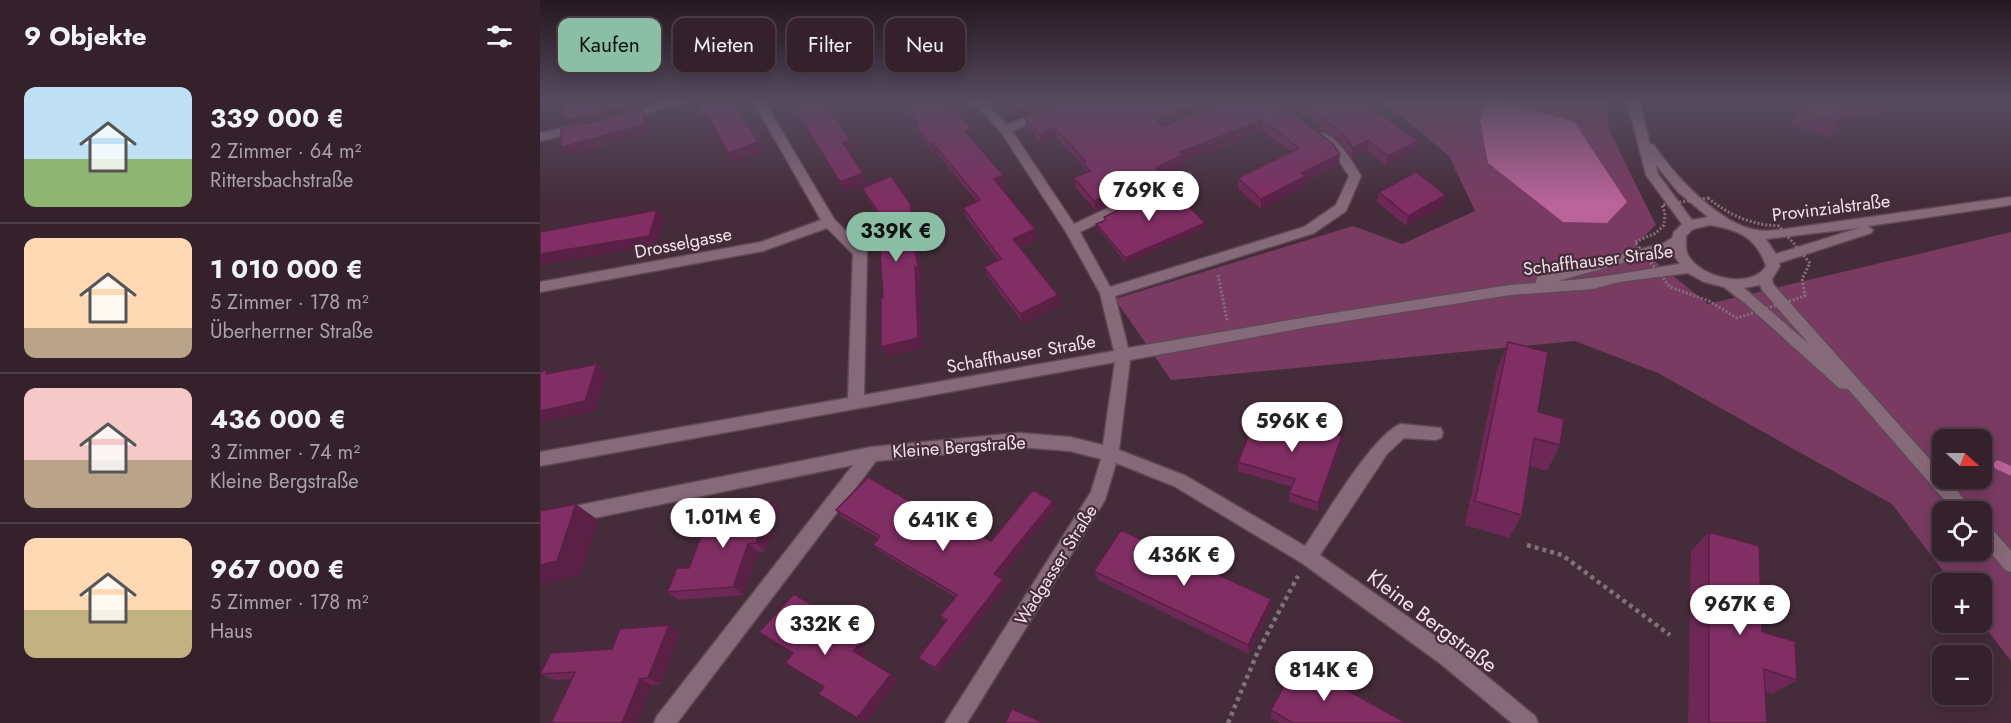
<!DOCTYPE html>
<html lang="de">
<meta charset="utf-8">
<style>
:root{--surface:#34212c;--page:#3f2e38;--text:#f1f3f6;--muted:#a9a3a9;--line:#4e3e48;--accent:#8abfa5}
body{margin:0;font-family:Jost,sans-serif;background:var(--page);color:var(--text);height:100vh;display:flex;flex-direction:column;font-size:22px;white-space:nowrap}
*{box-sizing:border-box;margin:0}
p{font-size:20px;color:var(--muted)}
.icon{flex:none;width:33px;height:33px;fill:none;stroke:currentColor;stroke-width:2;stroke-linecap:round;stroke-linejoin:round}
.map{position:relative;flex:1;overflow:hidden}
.panel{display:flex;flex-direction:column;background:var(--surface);width:540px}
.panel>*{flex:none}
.guide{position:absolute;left:18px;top:18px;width:570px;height:54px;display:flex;gap:12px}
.needle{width:39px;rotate:111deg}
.fabs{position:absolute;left:1392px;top:429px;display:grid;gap:12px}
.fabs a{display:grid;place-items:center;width:60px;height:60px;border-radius:12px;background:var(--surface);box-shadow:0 3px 15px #0003,0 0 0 2px var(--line);font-size:30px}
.price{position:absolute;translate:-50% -51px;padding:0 14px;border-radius:21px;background:#fff;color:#222;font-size:20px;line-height:39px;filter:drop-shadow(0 2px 3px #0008)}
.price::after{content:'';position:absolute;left:50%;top:36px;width:18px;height:14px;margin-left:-9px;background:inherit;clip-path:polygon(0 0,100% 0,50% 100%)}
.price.selected{background:var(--accent);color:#111}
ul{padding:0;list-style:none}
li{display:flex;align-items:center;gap:18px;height:150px;padding:0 24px}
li+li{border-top:2px solid var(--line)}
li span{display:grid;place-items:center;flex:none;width:168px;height:120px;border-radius:12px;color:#555}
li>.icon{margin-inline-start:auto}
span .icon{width:72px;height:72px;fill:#fffc;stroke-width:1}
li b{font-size:26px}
h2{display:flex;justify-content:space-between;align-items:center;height:72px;padding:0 24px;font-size:26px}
.chip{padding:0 21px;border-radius:12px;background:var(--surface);box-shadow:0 3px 15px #0003,0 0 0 2px var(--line);font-size:21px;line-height:54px}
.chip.selected{background:var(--accent);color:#111}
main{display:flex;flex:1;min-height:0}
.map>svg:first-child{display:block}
</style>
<main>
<section class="panel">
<h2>9 Objekte<svg class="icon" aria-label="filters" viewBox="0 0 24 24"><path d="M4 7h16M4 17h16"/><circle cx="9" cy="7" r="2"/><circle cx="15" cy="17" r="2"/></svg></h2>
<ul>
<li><span style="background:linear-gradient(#bfe0f5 60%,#8fb573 0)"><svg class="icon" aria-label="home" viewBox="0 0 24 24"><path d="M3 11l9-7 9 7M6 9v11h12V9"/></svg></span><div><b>339 000 €</b><p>2 Zimmer · 64 m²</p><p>Rittersbachstraße</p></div></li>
<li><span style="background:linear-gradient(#ffd9b3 75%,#b9a48a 0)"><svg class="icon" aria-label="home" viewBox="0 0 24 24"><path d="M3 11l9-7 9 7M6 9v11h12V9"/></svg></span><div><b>1 010 000 €</b><p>5 Zimmer · 178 m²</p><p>Überherrner Straße</p></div></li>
<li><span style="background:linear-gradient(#f6c9c9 60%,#b9a48a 0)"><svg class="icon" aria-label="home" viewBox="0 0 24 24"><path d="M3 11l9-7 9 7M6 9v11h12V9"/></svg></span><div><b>436 000 €</b><p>3 Zimmer · 74 m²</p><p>Kleine Bergstraße</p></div></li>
<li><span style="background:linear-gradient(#ffd9b3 60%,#c2b280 0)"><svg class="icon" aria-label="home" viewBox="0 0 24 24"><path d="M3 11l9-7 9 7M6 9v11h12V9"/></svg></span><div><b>967 000 €</b><p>5 Zimmer · 178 m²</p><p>Haus</p></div></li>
</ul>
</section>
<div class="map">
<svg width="1471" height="723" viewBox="0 0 1471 723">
<rect width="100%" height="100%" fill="#452c3a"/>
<path fill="#7a3b62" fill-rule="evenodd" d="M 843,101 L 1066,101 L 1069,130 L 1116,225 L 1095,245 L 1168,304 L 1471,232 L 1471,661 L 1441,622 L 1442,584 L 1412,583 L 1352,504 L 1118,373 L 1035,341 L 631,380 L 575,299 L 813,226 L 862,244 L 935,211 L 909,156 ZM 1402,440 L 1442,440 L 1442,478 L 1402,478 ZM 1402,512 L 1442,512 L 1442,550 L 1402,550 Z"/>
<path fill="#ba6398" d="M 946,101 L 966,101 L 1034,122 L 1087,202 L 1067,223 L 1023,222 L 948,163 L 940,120 Z"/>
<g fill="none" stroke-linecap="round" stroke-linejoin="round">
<path stroke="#ba6398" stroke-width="9" d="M 1458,465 L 1471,471"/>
<g stroke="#5f4956" stroke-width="3">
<path id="minor" d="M 127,101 L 145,101 L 85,120 L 79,117 Z
M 213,101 L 224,101 L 294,219 L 327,253 L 324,395 L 574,351 L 560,293 L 526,232 L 461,132 L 432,101 L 443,101 L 467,125 L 526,101 L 541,101 L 472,131 L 534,224 L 642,173 L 650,173 L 650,179 L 540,232 L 570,287 L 764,227 L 796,205 L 809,176 L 794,153 L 776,139 L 776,133 C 795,130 812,162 821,176 L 806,211 L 774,233 L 575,296 L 588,348 L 768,317 L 970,285 L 996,283 L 997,277 L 1124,243 L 1132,238 L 1134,232 L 1142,224 L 1106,175 L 1087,101 L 1099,101 L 1110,144 L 1114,145 C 1134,175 1180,225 1217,230 C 1226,232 1236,230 1245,229 L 1471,197 L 1471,205 L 1328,226 L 1333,230 L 1331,233 L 1239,263 L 1240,266 L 1232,279 L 1233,284 L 1402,473 L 1402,478 L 1407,478 L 1434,512 L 1415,512 L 1308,389 L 1299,388 L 1207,305 L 1184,287 L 1164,282 L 1148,273 L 1079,282 L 1053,289 L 970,295 L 768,327 L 590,360 L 579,450 L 646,476 L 765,546 C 784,518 833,434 861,424 L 901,428 L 903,433 L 901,438 L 895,440 L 864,438 L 847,454 L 780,555 L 915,650 L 995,716 L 998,723 L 972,723 L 901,664 L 762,563 L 634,486 L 576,463 L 565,500 L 427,723 L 405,723 L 551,492 L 561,459 L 530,451 L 479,447 L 336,461 L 137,723 L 114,723 L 117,716 L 313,465 L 0,529 L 0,513 L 331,447 L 479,433 L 530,437 L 563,445 L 575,362 L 0,466 L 0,452 L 308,398 L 313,254 L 287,228 L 223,251 L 0,292 L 0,282 L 221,242 L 281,220 ZM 1116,165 L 1138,192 L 1168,217 L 1152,220 L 1118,174 ZM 1170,225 C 1199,230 1216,237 1226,266 C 1212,290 1160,278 1148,255 C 1145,250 1146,242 1146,236 L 1153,229 ZM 1319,228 L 1236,254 L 1226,239 ZM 1133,249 L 1133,254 L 1140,264 C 1099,270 1059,279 1018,281 ZM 1220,285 L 1222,290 L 1269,344 L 1204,288 Z
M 41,124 L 45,126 L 45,130 L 0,141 L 0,133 Z
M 1442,522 L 1448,524 L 1471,551 L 1471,572 L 1465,570 L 1442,542 Z"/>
</g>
<path stroke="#856f7b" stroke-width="3" stroke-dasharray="2 2" stroke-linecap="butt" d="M 1168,198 C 1189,215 1211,225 1239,226 L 1270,263 L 1262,279 L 1265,296 L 1197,318 L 1169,301 L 1130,287 L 1095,242 L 1116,233 L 1124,225 L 1125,213 L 1122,205 Z
M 678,275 L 687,320"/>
<path stroke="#856f7b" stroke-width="4.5" stroke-dasharray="4 4" stroke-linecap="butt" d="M 987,545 L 1022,555 L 1130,635
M 688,723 L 718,651 L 758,576"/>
<use href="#minor" fill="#876a7a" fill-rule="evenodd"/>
</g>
<path fill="#6e2855" d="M 250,101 L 283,101 L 314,149 L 309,152 L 327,182 L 305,191 Z
M 359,101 L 404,101 L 412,110 L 431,129 L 435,139 L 432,140 L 466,186 L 461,188 L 498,239 L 480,248 L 521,305 L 484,324 L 448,277 L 444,267 L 458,260 L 427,218 L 423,208 L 437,202 L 398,154 L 394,155 L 379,134 L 375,124 L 376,124 Z
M 463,101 L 519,101 L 479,118 Z
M 738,101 L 799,164 L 766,181 L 765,186 L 721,209 L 698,189 L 698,178 L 751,152 L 722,130 L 644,162 L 644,166 L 619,177 L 620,181 L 556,211 L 536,188 L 534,178 L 546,173 L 545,168 L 517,138 L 502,144 L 487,127 L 484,117 L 652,115 Z
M 745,101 L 822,101 L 877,151 L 846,166 L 827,150 L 812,158 L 803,145 Z
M 1264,101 L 1346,102 L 1335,117 L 1300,119 L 1289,138 L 1250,125 Z
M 322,188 L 374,212 L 382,280 L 380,277 L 383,348 L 347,356 L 343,297 L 351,234 L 327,198 Z
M 839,192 L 904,206 L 866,226 L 837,202 Z
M 564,217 L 665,228 L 586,263 L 558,229 L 556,224 L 565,220 Z
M 968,342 L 998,412 L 1020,445 L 1007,471 L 990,466 L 982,515 L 969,538 L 925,525 L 957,370 Z
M 802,436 L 801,445 L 778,511 L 749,502 L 749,493 L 752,487 L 698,471 L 698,462 Z
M 231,500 L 240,509 L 225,551 L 218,552 L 203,595 L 139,600 L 127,592 L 149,568 L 178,527 Z
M 516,507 L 460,578 L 467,585 L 400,673 L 384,663 L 378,658 L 406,622 L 400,616 L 415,597 L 339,551 L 333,545 L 338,538 L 302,517 L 296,510 L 376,509 L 374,512 L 402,528 L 451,541 Z
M 1169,532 L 1222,632 L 1257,680 L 1232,694 L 1225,692 L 1227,723 L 1148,723 L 1151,551 Z
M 554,571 L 731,608 L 709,654 L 558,580 Z
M 129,625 L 140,632 L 121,684 L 112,685 L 32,679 L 15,680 L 0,674 L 72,649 Z
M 731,710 L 866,723 L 740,723 L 731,718 Z"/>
<path fill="#5a2045" d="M 98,101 L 102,101 L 104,106 L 60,119 L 28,125 L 23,120 Z
M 196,101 L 225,152 L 194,163 L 188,153 Z
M 492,101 L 519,101 L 479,118 L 476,108 Z
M 659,101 L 682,101 L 618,130 L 617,120 Z
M 101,107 L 107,116 L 112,132 L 29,155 L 22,147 Z
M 166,112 L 173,122 L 168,124 L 161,114 Z
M 722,120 L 722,130 L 644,162 L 644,166 L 619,177 L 620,181 L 556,211 L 554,201 L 640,152 Z
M 515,128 L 517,138 L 502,144 L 499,134 Z
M 431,129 L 435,139 L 429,142 L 425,131 Z
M 310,140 L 314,149 L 307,152 L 303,143 Z
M 828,140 L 827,150 L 812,158 L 813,148 Z
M 878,141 L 877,151 L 846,166 L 848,156 Z
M 393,143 L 398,154 L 394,155 L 390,145 Z
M 800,154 L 799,164 L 766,181 L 765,186 L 721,209 L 721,199 L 762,173 Z
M 323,173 L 327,182 L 305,191 L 300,182 Z
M 463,175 L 466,186 L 457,189 L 454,179 Z
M 906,195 L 904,206 L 866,226 L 868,216 Z
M 370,203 L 374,212 L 382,280 L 378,271 Z
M 117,210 L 124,219 L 117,245 L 0,265 L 0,254 Z
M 665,223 L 665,228 L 586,263 L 585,258 Z
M 495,229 L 498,239 L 476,249 L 473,239 Z
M 375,267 L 380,277 L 383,348 L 347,356 L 341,347 Z
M 518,295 L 521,305 L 484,324 L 480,314 Z
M 57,364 L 67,374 L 56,411 L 3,422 L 0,427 L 0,411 Z
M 802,436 L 801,445 L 778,511 L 778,503 Z
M 231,500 L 240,509 L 225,551 L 216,543 Z
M 513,501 L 516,507 L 458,580 L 454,574 Z
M 371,502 L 376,509 L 372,514 L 366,507 Z
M 36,504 L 58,520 L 41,576 L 0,584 L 0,565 Z
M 208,544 L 218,552 L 203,595 L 193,587 Z
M 463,579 L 467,585 L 400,673 L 395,668 Z
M 731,599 L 731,608 L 709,654 L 708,645 Z
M 287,614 L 295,621 L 290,628 L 281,621 Z
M 129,625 L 140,632 L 121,684 L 108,678 Z
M 319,644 L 327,651 L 321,657 L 313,651 Z
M 351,674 L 359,680 L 326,723 L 325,723 L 317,718 Z
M 100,679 L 112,685 L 97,723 L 82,723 Z"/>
<path fill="#802e63" stroke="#5a2045" stroke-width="1.5" d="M 30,101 L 98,101 L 56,114 L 23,120 L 23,103 Z
M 155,101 L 195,101 L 218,142 L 188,153 L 166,112 L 161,114 Z
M 250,101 L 283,101 L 310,140 L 303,143 L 323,173 L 300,182 Z
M 362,101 L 404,101 L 412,110 L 415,109 L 431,129 L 425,131 L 463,175 L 454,179 L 495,229 L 473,239 L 518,295 L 480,314 L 444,267 L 461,259 L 423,208 L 440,200 L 393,143 L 390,145 L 375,124 L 378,123 Z
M 469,101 L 492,101 L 476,108 Z
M 521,101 L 659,101 L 617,120 L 623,127 L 684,101 L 738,101 L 793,144 L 800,154 L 762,173 L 766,176 L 721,199 L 698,178 L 759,148 L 722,120 L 640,152 L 643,155 L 615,168 L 618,171 L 554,201 L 534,178 L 550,171 L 543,163 L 546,162 L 515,128 L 499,134 L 484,117 Z
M 759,101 L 822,101 L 878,141 L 848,156 L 828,140 L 813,148 L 804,135 Z
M 1264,101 L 1345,101 L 1346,102 L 1306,105 L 1298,123 L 1259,110 Z
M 101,107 L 106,124 L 22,147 L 21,129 L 61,120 Z
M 876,172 L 906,195 L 868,216 L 839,192 Z
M 351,176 L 370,203 L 378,271 L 375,267 L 378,338 L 341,347 L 341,297 L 343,297 L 339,237 L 353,234 L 322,188 Z
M 629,186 L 665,223 L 585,258 L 556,224 L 566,220 L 564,217 Z
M 117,210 L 109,236 L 0,254 L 0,232 Z
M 968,342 L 1008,352 L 998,412 L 1024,419 L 1020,445 L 994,438 L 982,515 L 935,501 Z
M 57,364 L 45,401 L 0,411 L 0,372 L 7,370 L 6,374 Z
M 718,412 L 802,436 L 778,503 L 749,493 L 755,479 L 698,462 Z
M 328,477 L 371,502 L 366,507 L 402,528 L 410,518 L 451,541 L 493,490 L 513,501 L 454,574 L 463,579 L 395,668 L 378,658 L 407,620 L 400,616 L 417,595 L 333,545 L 340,536 L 296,510 Z
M 231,500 L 216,543 L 208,544 L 193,587 L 127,592 L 137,568 L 149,568 L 164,528 L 178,527 L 187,504 Z
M 36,504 L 17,561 L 0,565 L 0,511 Z
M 581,530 L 731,599 L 708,645 L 554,571 Z
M 1169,532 L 1219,546 L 1222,632 L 1255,641 L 1257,680 L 1224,669 L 1227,723 L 1169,723 Z
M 254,594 L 287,614 L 281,621 L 319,644 L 313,651 L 351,674 L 317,718 L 278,694 L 284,687 L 245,663 L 253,653 L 219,632 Z
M 129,625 L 108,678 L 100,679 L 82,723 L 11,723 L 35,672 L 0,674 L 11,653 L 72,649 L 80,629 Z
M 757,662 L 866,723 L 753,723 L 731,710 Z
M 472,709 L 504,723 L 465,723 Z"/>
<linearGradient id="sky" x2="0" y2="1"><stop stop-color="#261820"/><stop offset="0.5" stop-color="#564b60"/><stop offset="1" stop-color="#564b60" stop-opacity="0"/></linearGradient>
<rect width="1471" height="202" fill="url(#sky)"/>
<g text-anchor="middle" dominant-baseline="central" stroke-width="4.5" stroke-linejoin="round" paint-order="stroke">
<g font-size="18" fill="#f4e3ec" stroke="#452c3a">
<text transform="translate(1291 208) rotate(-7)">Provinzialstraße</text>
<text transform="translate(143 243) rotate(-11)">Drosselgasse</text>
<text transform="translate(1058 260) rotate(-7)">Schaffhauser Straße</text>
<text transform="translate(481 354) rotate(-10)">Schaffhauser Straße</text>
<text transform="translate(419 447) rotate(-4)">Kleine Bergstraße</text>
<text transform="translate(516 565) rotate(-58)">Wadgasser Straße</text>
</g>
<g font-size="21" fill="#f4e3ec" stroke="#452c3a">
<text transform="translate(892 621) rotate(37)">Kleine Bergstraße</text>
</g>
</g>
</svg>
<div class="fabs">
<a><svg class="needle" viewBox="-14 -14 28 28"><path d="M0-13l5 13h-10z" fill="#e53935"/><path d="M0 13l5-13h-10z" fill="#a9a3a9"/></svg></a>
<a><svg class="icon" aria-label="locate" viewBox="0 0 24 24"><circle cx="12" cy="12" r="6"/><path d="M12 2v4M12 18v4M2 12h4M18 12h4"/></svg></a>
<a>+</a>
<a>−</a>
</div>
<b class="price" style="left:609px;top:222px">769K €</b>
<b class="price selected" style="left:356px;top:263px">339K €</b>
<b class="price" style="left:752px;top:453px">596K €</b>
<b class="price" style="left:183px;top:549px">1.01M €</b>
<b class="price" style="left:403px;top:552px">641K €</b>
<b class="price" style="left:644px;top:587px">436K €</b>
<b class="price" style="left:1200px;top:636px">967K €</b>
<b class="price" style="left:285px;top:656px">332K €</b>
<b class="price" style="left:784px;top:702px">814K €</b>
<div class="guide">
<a class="chip selected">Kaufen</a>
<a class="chip">Mieten</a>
<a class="chip">Filter</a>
<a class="chip">Neu</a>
</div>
</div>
</main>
